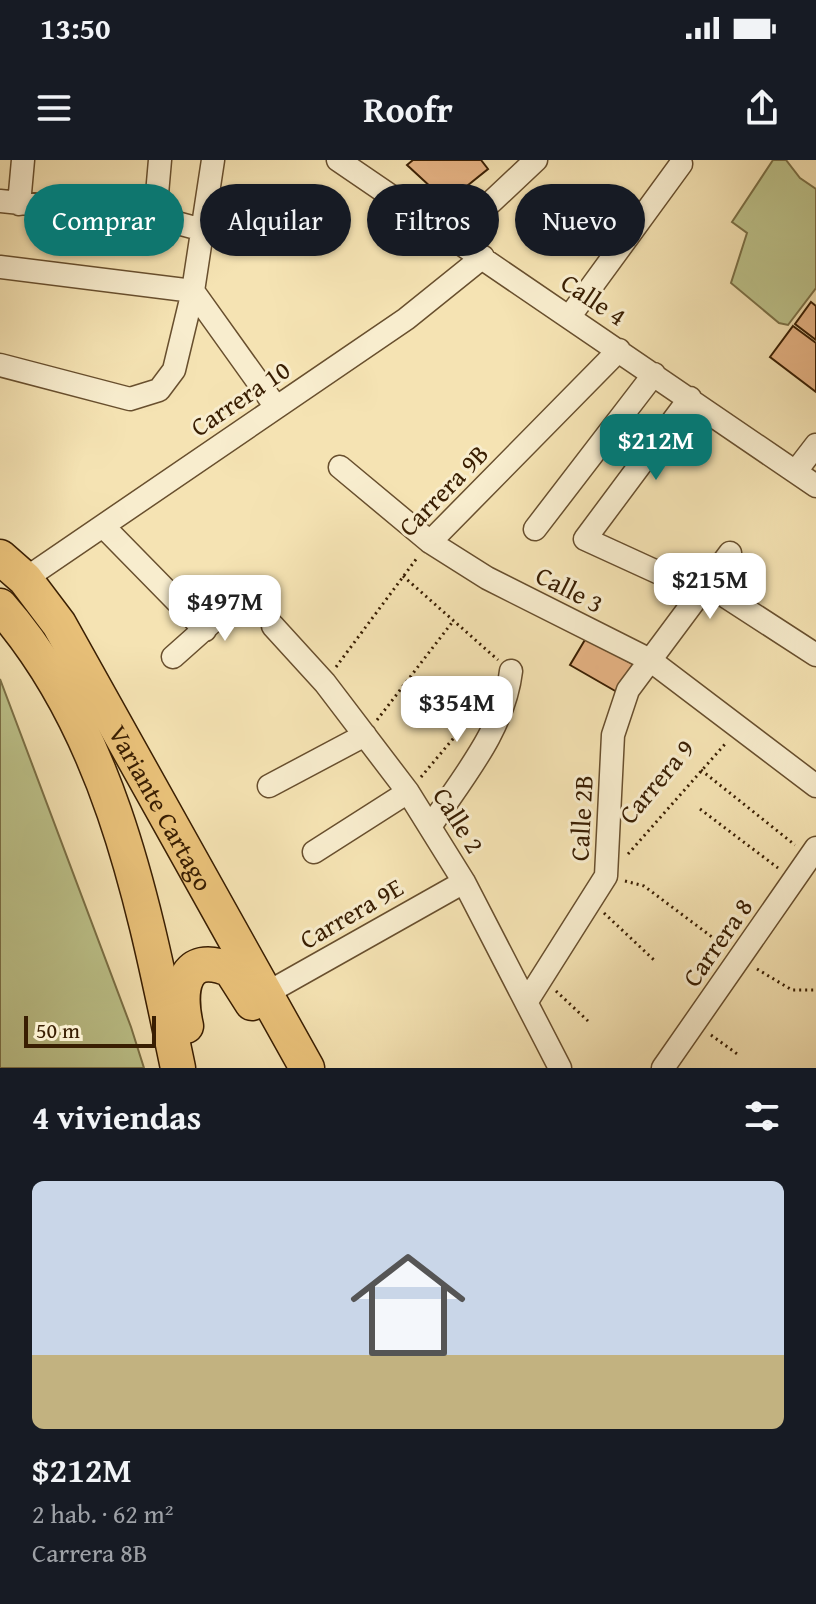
<!DOCTYPE html>
<html lang="es">
<meta charset="utf-8">
<style>
:root{--surface:#171b24;--page:#242831;--text:#f1f3f6;--muted:#9ea1a6;--accent:#0f766e}
body{margin:0;font-family:"Gentium Book Plus",serif;background:var(--page);color:var(--text);height:100vh;display:flex;flex-direction:column;font-size:30px;white-space:nowrap}
*{box-sizing:border-box;margin:0}
p{font-size:26px;color:var(--muted)}
.icon{flex:none;width:44px;height:44px;fill:none;stroke:currentColor;stroke-width:2;stroke-linecap:round;stroke-linejoin:round}
.map{position:relative;height:908px;overflow:hidden}
.details{display:flex;flex-direction:column;background:var(--surface);flex:1}
.details>*{flex:none}
.top-card{position:absolute;left:24px;top:24px;width:768px;height:72px;display:flex;gap:16px}
.scale{position:absolute;left:24px;bottom:20px;width:132px;box-sizing:border-box;padding-left:8px;border:4px solid #391e02;border-top:0;font-size:22px;line-height:28px;white-space:nowrap;color:#391e02;-webkit-text-stroke:6px #f8edce;paint-order:stroke}
.price{position:absolute;translate:-50% -68px;padding:0 18px;border-radius:16px;background:#fff;color:#222;font-size:26px;line-height:52px;filter:drop-shadow(0 2px 4px #0008)}
.price::after{content:'';position:absolute;left:50%;top:48px;width:24px;height:18px;margin-left:-12px;background:inherit;clip-path:polygon(0 0,100% 0,50% 100%)}
.price.current{background:var(--accent);color:#fff}
ul{padding:0;list-style:none}
li{display:grid;align-content:center;gap:16px;height:424px;padding:0 32px}
li span{display:grid;place-items:center;height:248px;border-radius:12px;color:#555}
li>.icon{margin-inline-start:auto}
span .icon{width:144px;height:144px;fill:#fffc;stroke-width:1}
li b{font-size:34px}
h2{display:flex;justify-content:space-between;align-items:center;height:96px;padding:0 32px;font-size:34px}
.chip{padding:0 28px;border-radius:36px;background:var(--surface);box-shadow:0 2px 6px #0004;font-size:28px;line-height:72px}
.chip.current{background:var(--accent);color:#fff}
.status{display:flex;justify-content:space-between;align-items:center;height:56px;padding:0 40px;background:var(--surface);direction:ltr}
.status svg{height:22px;fill:currentColor}
header{display:flex;justify-content:space-between;align-items:center;height:104px;padding:0 32px;background:var(--surface);font-size:36px;font-weight:700}
.map>svg:first-child{display:block}
</style>
<div class="status"><b>13:50</b><svg viewBox="0 0 49 12"><path d="M0 12V9h3v3zM5 12V6h3v6zM10 12V3h3v9zM15 12V0h3v12zM26 1h20v11H26zM47 4h2v5h-2z"/></svg></div>
<header><svg class="icon" aria-label="menu" viewBox="0 0 24 24"><path d="M4 6h16M4 12h16M4 18h16"/></svg>Roofr<svg class="icon" aria-label="share" viewBox="0 0 24 24"><path d="M12 15V3M7 8l5-5 5 5M5 13v7h14v-7"/></svg></header>
<div class="map">
<svg width="816" height="908" viewBox="0 0 816 908">
<rect width="100%" height="100%" fill="#f5e3b3"/>
<filter id="stains"><feTurbulence type="fractalNoise" baseFrequency=".0025" numOctaves="4"/><feColorMatrix values="0 0 0 0 .2 0 0 0 0 .09 0 0 0 0 .02 0 0 0 .5 -.17"/></filter>
<radialGradient id="worn" r=".72"><stop offset=".6" stop-color="#630" stop-opacity="0"/><stop offset="1" stop-color="#630" stop-opacity=".3"/></radialGradient>
<path fill="#bdc38b" stroke="#7b7046" stroke-width="2" d="M 773,0 L 786,0 L 800,18 L 816,29 L 816,128 L 788,165 L 779,163 L 731,123 L 747,73 L 732,62 Z
M 0,519 L 131,867 L 144,908 L 0,908 Z"/>
<path fill="#e6b384" stroke="#391e02" stroke-width="2" d="M 413,0 L 481,0 L 488,9 L 447,42 L 407,5 Z
M 811,142 L 816,146 L 816,180 L 795,164 Z
M 793,166 L 816,183 L 816,232 L 770,197 Z
M 586,478 L 633,504 L 617,532 L 570,505 Z"/>
<g fill="none" stroke-linecap="round" stroke-linejoin="round">
<g stroke="#684f2e" stroke-width="25">
<path id="minor" d="M 338,0 L 816,326
M 0,41 L 155,57 L 203,70
M 19,44 L 23,0
M 155,57 L 160,0
M 454,77 L 536,0
M 0,107 L 193,131 L 276,247
M 570,156 L 681,4
M 0,205 L 130,239 L 159,230 L 174,210 L 193,131 L 213,0
M 690,238 L 585,379 L 703,433
M 340,307 L 430,382 L 487,418 L 650,500 L 816,626
M 796,311 L 816,285
M 103,366 L 205,470
M 535,369 L 654,214
M 430,382 L 619,190
M 25,419 L 406,159 L 483,97
M 708,425 L 816,495
M 273,466 L 325,523 L 408,632 L 464,722 L 560,908
M 173,497 L 246,432
M 269,626 L 365,575
M 430,667 C 462,618 504,570 511,511
M 314,692 L 408,632
M 267,833 L 464,722
M 527,841 L 606,716 L 613,575 L 628,530 L 730,393
M 663,908 L 816,688"/>
</g>
<g stroke="#391e02" stroke-width="37">
<g id="highway">
<path id="s1" d="M 0,397 L 25,419 L 59,464 L 307,908"/>
<path d="M 0,446 C 112,573 144,747 178,908"/>
<path d="M 186,866 C 178,831 182,789 231,810 L 252,843"/>
</g>
</g>
<path stroke="#391e02" stroke-width="3" stroke-dasharray="2 4" stroke-linecap="butt" d="M 403,416 L 498,500
M 336,507 L 417,398
M 377,560 L 454,460
M 701,610 L 795,685
M 421,617 L 478,549
M 700,649 L 778,708
M 628,694 L 726,583
M 625,721 L 644,726 L 724,786
M 604,753 L 654,800
M 757,809 L 792,830 L 816,830
M 556,831 L 588,861
M 711,875 L 740,896"/>
<use href="#minor" stroke="#f8edce" stroke-width="22"/>
<use href="#highway" stroke="#eac27a" stroke-width="34"/>
</g>
<g text-anchor="middle" dominant-baseline="central" stroke-width="6" stroke-linejoin="round" paint-order="stroke">
<g font-size="26" fill="#391e02" stroke="#f8edce">
<text transform="translate(594 139) rotate(34)">Calle 4</text>
<text transform="translate(240 238) rotate(-34)">Carrera 10</text>
<text transform="translate(443 330) rotate(-46)">Carrera 9B</text>
<text transform="translate(570 429) rotate(27)">Calle 3</text>
<text transform="translate(656 621) rotate(-50)">Carrera 9</text>
<text stroke="none"><textPath href="#s1" startOffset="300">Variante Cartago</textPath></text>
<text transform="translate(581 658) rotate(-87)">Calle 2B</text>
<text transform="translate(459 660) rotate(58)">Calle 2</text>
<text transform="translate(351 753) rotate(-30)">Carrera 9E</text>
<text transform="translate(717 782) rotate(-55)">Carrera 8</text>
</g>
</g>
<rect width="100%" height="100%" filter="url(#stains)"/>
<rect width="100%" height="100%" fill="url(#worn)"/>
</svg>
<div class="scale">50 m</div>
<b class="price current" style="left:656px;top:322px">$212M</b>
<b class="price" style="left:710px;top:461px">$215M</b>
<b class="price" style="left:225px;top:483px">$497M</b>
<b class="price" style="left:457px;top:584px">$354M</b>
<div class="top-card">
<a class="chip current">Comprar</a>
<a class="chip">Alquilar</a>
<a class="chip">Filtros</a>
<a class="chip">Nuevo</a>
</div>
</div>
<section class="details">
<h2>4 viviendas<svg class="icon" aria-label="filters" viewBox="0 0 24 24"><path d="M4 7h16M4 17h16"/><circle cx="9" cy="7" r="2"/><circle cx="15" cy="17" r="2"/></svg></h2>
<ul>
<li><span style="background:linear-gradient(#c9d6e8 70%,#c2b280 0)"><svg class="icon" aria-label="home" viewBox="0 0 24 24"><path d="M3 11l9-7 9 7M6 9v11h12V9"/></svg></span><div><b>$212M</b><p>2 hab. · 62 m²</p><p>Carrera 8B</p></div></li>
</ul>
</section>
